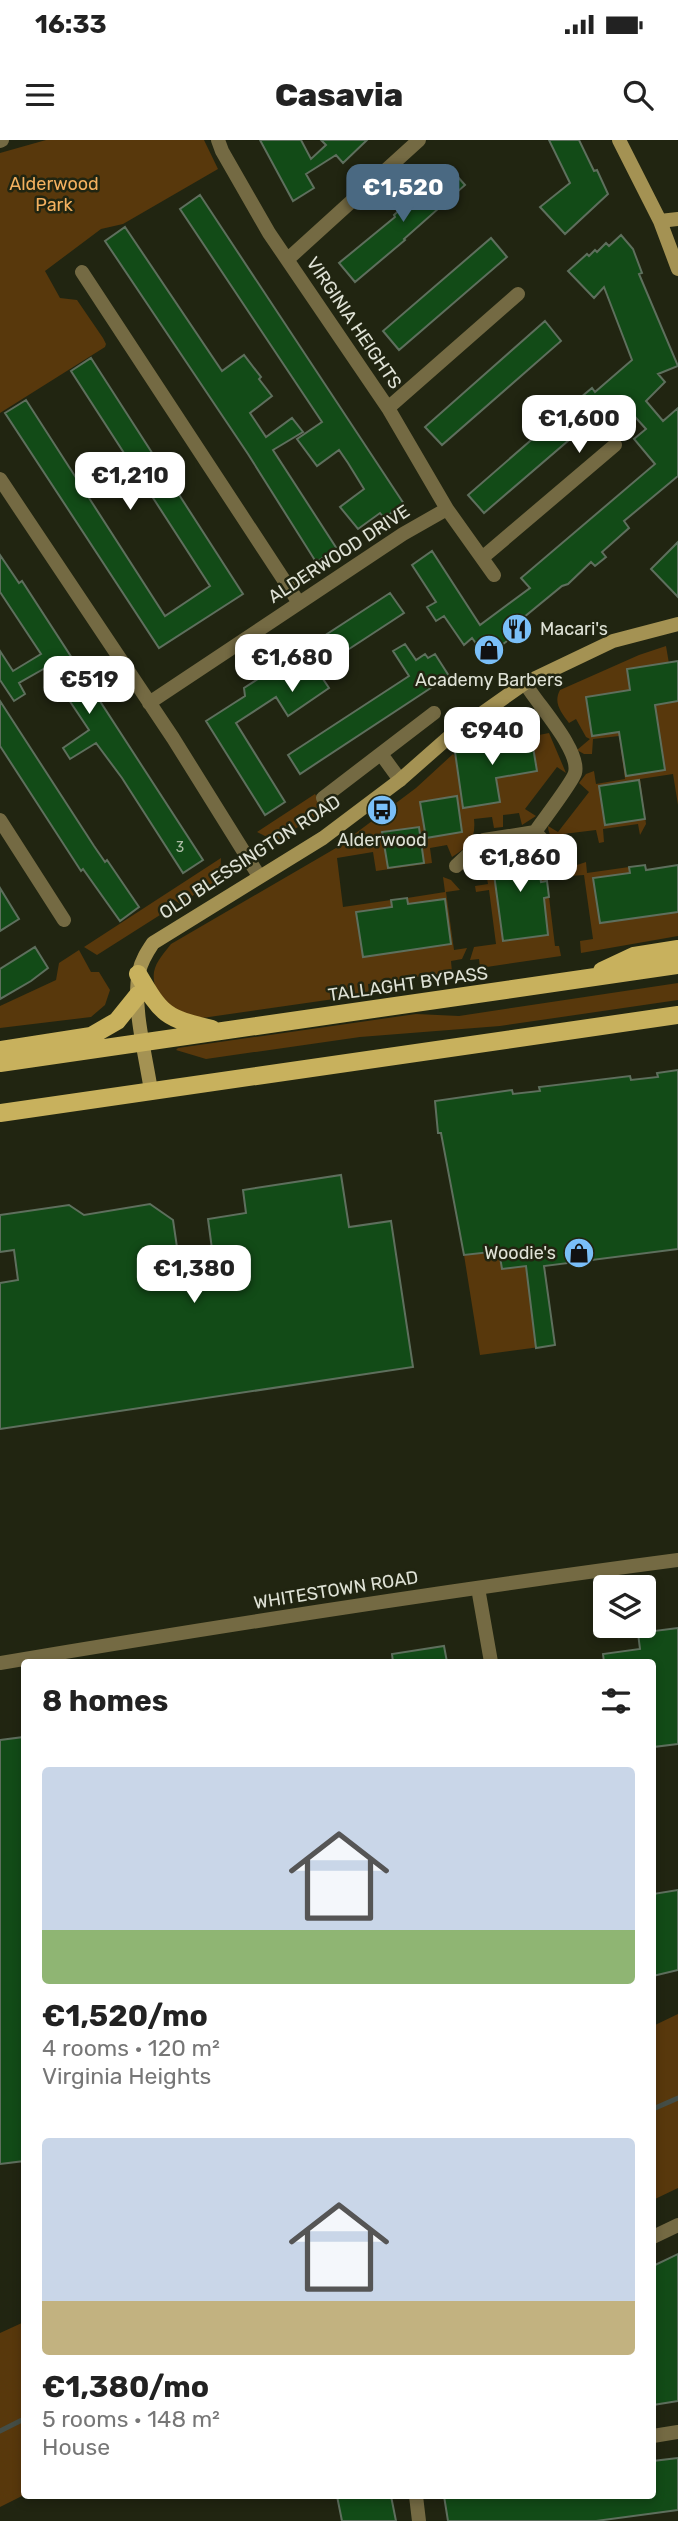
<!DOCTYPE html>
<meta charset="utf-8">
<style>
:root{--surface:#fff;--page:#f6f6f6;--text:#222;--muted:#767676;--accent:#4a6982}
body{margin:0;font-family:Rubik,sans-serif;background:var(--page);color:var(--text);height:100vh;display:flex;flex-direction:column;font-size:26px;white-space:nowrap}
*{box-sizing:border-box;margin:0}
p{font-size:23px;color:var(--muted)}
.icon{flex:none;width:38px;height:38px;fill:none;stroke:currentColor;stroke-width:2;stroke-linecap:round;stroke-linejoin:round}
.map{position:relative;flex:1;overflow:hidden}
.panel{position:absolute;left:21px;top:1519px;width:635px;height:840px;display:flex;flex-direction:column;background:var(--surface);border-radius:7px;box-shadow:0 4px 10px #0003}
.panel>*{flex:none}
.fabs{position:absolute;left:593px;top:1435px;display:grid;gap:14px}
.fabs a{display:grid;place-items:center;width:63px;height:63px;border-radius:7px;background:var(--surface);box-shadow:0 4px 10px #0003;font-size:35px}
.price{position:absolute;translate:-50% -60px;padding:0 16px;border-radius:14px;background:#fff;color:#222;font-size:23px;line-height:46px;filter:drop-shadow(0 2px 4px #0008)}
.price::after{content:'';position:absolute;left:50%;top:42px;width:21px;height:16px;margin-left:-10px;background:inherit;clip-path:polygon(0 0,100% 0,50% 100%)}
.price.current{background:var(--accent);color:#fff}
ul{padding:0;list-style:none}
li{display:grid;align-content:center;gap:14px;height:371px;padding:0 21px}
li span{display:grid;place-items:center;height:217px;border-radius:7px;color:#555}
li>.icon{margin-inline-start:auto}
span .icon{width:126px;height:126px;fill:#fffc;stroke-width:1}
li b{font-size:30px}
h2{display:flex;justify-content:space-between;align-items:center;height:84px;padding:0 21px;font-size:30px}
.status{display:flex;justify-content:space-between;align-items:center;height:49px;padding:0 35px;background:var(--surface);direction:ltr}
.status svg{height:19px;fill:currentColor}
header{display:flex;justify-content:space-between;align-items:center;height:91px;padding:0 21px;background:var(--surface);font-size:32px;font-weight:800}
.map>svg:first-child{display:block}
</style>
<div class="status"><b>16:33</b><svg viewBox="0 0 49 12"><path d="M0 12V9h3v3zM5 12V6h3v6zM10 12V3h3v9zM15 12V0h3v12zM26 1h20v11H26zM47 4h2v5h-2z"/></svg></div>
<header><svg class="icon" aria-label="menu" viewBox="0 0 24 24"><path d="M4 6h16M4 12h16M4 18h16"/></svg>Casavia<svg class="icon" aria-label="search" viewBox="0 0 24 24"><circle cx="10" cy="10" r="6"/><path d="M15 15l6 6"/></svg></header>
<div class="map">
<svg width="678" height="2381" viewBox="0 0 678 2381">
<rect width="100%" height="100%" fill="#212511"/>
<path fill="#58380c" d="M 46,0 L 204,0 L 218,29 L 123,84 L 101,89 L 45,131 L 60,158 L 77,160 L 103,198 L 106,204 L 105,207 L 0,273 L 0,13 Z
M 666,506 L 673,547 L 678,547 L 678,665 L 673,634 L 640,639 L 646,684 L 640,695 L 638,684 L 603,689 L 604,702 L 599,703 L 596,690 L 563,694 L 565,708 C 556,704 548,696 548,686 L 558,692 L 589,652 L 579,643 L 586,634 L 594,631 L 596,644 L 625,639 L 619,596 L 593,599 L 592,614 L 584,614 L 577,610 L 590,599 L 586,597 L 576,579 L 569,583 C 561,572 553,563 560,550 L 639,515 Z
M 515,575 L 521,576 L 539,595 L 549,593 L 566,633 L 557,627 L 525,669 L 536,676 L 522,685 L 519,673 L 503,675 L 503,687 L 494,688 L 492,677 L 474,679 C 476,699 469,706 452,717 L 447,705 L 430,708 L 432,723 L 376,731 L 373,712 L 337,718 L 343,767 L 391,760 L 392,767 L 356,772 L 363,817 L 451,804 L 445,760 L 408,764 L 407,758 L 445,752 L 443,737 L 451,740 L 460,750 L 446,752 L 454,810 L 467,808 L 462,819 L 451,821 L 452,832 L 368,844 L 369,854 L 209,877 C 203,878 194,879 187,877 C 169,872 151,852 154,832 C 156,821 165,812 171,804 L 336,708 L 416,648 L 453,614 L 459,621 L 478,605 L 473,599 C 486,589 500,580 515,575 Z
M 315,654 L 325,670 L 279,699 L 271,699 L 257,692 Z
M 535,701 L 551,719 L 544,720 L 547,741 L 541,742 L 536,706 L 491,713 L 503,800 L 548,795 L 544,758 L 549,757 L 555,806 L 559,806 L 561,816 L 480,828 L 479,819 L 470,820 L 474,807 L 496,804 L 489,750 L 476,752 L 475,746 L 488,744 L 485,728 L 473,730 C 474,701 512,702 535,701 Z
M 221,718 L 220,738 L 180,764 L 173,759 L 159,771 L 160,775 L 97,815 L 84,807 Z
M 586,722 L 587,733 L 629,727 L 630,733 L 593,738 L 600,783 L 678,772 L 678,796 L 581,813 L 580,801 L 593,799 L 584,735 L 570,736 L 577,725 Z
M 79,810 L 91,832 L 99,832 L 110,850 L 105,865 L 91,877 L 0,888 L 0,866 L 56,840 L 59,823 Z
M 678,843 L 678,860 L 500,886 L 360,897 L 206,919 L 176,910 L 178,908 L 416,874 L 459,876 Z
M 542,1106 L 555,1205 L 480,1215 L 464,1115 Z
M 678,1874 L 678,2048 L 653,2060 L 653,1886 Z
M 24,2182 L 24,2355 L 0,2367 L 0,2193 Z"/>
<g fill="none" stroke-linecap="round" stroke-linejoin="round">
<path stroke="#444d46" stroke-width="5" d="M 653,1969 L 678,1958
M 0,2291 L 24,2279"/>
</g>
<path fill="#124b17" stroke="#5e6f5d" stroke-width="2" d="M 260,0 L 301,0 L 311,19 L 326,5 L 321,0 L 367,0 L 343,23 L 336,15 L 306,34 L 314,48 L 293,61 Z
M 549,0 L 579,0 L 594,31 L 597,30 L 608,54 L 565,94 L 540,67 L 570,43 Z
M 448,26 L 465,45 L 404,99 L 405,100 L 355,142 L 339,123 L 395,77 L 394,75 Z
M 200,55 L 404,364 L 384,378 L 380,373 L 358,389 L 340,367 L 364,349 L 348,323 L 339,310 L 317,326 L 297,299 L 322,282 L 180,69 Z
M 125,87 L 222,231 L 244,215 L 261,237 L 259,239 L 272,256 L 250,273 L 266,297 L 292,278 L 303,292 L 273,310 L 337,409 L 316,422 L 248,314 L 105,101 Z
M 621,95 L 633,109 L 642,133 L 639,134 L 678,226 L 658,234 L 665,242 L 646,261 L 663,281 L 678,268 L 678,336 L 624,381 L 629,388 L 602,412 L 606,417 L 595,426 L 591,422 L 568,444 L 562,446 L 523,478 L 528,485 L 486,517 L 472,498 L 464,505 L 444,476 L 436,481 L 427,467 L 436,462 L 412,425 L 432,411 L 480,485 L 530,448 L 521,438 L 655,324 L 634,299 L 646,289 L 618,258 L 484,373 L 468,355 L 568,268 L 592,248 L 595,252 L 632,220 L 604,147 L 594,158 L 568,131 L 587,114 L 589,116 L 595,110 L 597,112 L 606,103 L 609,106 Z
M 491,98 L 507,117 L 399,210 L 383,191 Z
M 545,181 L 561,201 L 442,305 L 425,287 Z
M 91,218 L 243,454 L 159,508 L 5,273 L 26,260 L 165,476 L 210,446 L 71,231 Z
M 678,402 L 678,457 L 651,429 Z
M 0,415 L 19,443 L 22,441 L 203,720 L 183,733 L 122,638 L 96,603 L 70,619 L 63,608 L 89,590 L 47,527 L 19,543 L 25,554 L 14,561 L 0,540 L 0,511 L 13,531 L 41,514 L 0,452 Z
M 390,453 L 404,473 L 317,530 L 329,548 L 288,576 L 276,557 L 236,583 L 285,662 L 265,675 L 206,581 L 245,556 L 244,548 Z
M 405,504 L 416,520 L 425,514 L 428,518 L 435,514 L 449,536 L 300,634 L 288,615 L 409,536 L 393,511 Z
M 678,521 L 678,561 L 655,565 L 665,630 L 626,636 L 619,592 L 592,596 L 586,557 L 630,550 L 627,529 Z
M 0,561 L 94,706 L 105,722 L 107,720 L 139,767 L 120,781 L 83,729 L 81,731 L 0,606 Z
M 531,595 L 537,631 L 496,638 L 500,662 L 463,668 L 455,612 L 473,599 L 477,604 Z
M 639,640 L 645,679 L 605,685 L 599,646 Z
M 457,656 L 462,692 L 426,698 L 420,662 Z
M 419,687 L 424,723 L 388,728 L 382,692 Z
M 535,706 L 541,742 L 547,741 L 549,757 L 544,758 L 548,795 L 503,801 L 491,712 Z
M 645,725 L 646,730 L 678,725 L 678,772 L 600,783 L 593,738 L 630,733 L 629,727 Z
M 0,748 L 19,779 L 0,791 Z
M 407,758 L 408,764 L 445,759 L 451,804 L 363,817 L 356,772 L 392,767 L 391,760 Z
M 35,807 L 48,828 L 31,841 L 0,859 L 0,829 Z
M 678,930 L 678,1109 L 544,1126 L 555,1205 L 536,1208 L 526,1126 L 502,1129 L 499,1111 L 464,1115 L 441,993 L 438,993 L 435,961 L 512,950 L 513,954 L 540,951 L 539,947 L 630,936 L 631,940 L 658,937 L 657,933 Z
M 341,1035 L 349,1087 L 391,1081 L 413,1227 L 0,1289 L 0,1143 L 18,1140 L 14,1110 L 0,1112 L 0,1075 L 69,1065 L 84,1075 L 150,1064 L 173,1080 L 178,1114 L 212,1109 L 208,1079 L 246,1073 L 243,1050 Z
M 678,1488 L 678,1604 L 653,1607 L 653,1522 L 604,1522 L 603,1514 L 640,1509 L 638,1493 Z
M 444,1506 L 447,1522 L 393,1522 L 392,1514 Z
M 24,1597 L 24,2021 L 0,2024 L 0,1600 Z
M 678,1750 L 678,1830 L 653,1836 L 653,1754 Z
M 678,2114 L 678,2261 L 653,2265 L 653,2126 Z
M 678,2318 L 678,2370 L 596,2381 L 448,2381 L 444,2356 L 653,2356 L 653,2321 Z
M 337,2356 L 391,2356 L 396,2381 L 342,2381 Z"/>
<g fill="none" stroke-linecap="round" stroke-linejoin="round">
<path stroke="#746a43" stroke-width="14" d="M 218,0 L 222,11 L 269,93 L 388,268 L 447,369 L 494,435
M 0,1 L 2,0
M 288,119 L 419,0
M 82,132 L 299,463
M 388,268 L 518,154
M 0,339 L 173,598 L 259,736
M 482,418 L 615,305
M 149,563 L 403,394 L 447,369
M 381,614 L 400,640
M 323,658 L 434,573
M 0,680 L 64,780
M 535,692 L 560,718
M 456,726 L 484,700 L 535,692 C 543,680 572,643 575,633 C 581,610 536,563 525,543
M 478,1448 L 491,1522
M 0,1523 C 225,1485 451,1450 678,1420
M 653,2097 L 678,2085
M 653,2296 L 678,2292
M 416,2356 L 419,2381"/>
<path stroke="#a49253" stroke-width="14" d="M 619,0 L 660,81 L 678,129
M 660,81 L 678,79
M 151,951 C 146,916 132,867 139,832 C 141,821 147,812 153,803 L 323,698 L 400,640 L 450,596 L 525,543 L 613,501 L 678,484"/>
<path stroke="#c8b15d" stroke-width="18" d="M 602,831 L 634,816 L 678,809
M 138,834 C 162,875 165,878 212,889
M 0,910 L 91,896 L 117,881 L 138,855
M 0,923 L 678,825
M 0,973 L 678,875"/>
</g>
<defs>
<g id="restaurant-disc" transform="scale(1.575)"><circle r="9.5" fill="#7abff8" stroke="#212511"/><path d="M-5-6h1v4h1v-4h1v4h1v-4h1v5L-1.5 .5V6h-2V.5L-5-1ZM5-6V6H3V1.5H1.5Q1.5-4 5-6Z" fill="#111"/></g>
<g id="shop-disc" transform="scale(1.575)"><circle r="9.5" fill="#7abff8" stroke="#212511"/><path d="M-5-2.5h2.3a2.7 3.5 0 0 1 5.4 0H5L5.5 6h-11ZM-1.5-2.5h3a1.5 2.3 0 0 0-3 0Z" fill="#111"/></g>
<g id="bus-disc" transform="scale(1.575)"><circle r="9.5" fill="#7abff8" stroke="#212511"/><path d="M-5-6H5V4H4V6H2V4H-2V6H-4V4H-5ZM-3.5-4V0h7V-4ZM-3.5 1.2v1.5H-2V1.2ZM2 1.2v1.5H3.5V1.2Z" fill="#111"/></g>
</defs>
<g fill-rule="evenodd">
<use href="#restaurant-disc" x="517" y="489"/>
<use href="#shop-disc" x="489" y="510"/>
<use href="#bus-disc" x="382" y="670"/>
<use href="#shop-disc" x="579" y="1113"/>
</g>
<g text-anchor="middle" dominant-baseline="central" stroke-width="5" stroke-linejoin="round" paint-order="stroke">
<g font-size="14" fill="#acbca6">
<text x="180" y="707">3</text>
</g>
<g font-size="18" fill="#f3b05f" stroke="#212511">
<text x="54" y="44">Alderwood<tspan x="54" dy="21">Park</tspan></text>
</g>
<g font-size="18" fill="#dfe2d6" stroke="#212511">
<text transform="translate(354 183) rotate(56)">VIRGINIA HEIGHTS</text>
<text transform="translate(339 414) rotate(-33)">ALDERWOOD DRIVE</text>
<text transform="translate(250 717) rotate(-33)">OLD BLESSINGTON ROAD</text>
<text transform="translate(408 844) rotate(-8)">TALLAGHT BYPASS</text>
<text transform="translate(336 1450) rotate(-9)">WHITESTOWN ROAD</text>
</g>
<g font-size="18" fill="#dfe2d6" stroke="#212511">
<text x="540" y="489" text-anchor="start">Macari's</text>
<text x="489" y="540">Academy Barbers</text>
<text x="382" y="700">Alderwood</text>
<text x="556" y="1113" text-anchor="end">Woodie's</text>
</g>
</g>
</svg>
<div class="fabs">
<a><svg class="icon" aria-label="layers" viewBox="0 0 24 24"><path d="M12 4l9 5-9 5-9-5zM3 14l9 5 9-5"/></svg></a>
</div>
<b class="price current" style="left:403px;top:84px">€1,520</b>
<b class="price" style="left:579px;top:315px">€1,600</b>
<b class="price" style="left:130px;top:372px">€1,210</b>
<b class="price" style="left:292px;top:554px">€1,680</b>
<b class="price" style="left:89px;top:576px">€519</b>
<b class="price" style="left:492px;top:627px">€940</b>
<b class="price" style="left:520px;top:754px">€1,860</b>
<b class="price" style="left:194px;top:1165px">€1,380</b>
<section class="panel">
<h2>8 homes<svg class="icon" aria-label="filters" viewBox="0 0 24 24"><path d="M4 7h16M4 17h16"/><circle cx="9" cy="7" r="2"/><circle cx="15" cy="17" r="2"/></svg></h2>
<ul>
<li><span style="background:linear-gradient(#c9d6e8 75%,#8fb573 0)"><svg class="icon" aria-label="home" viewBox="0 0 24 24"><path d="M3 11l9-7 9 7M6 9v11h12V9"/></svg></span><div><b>€1,520/mo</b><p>4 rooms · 120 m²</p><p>Virginia Heights</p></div></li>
<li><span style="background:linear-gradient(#c9d6e8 75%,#c2b280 0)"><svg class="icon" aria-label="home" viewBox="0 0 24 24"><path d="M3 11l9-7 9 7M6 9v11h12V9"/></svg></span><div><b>€1,380/mo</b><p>5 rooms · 148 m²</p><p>House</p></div></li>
</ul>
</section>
</div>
